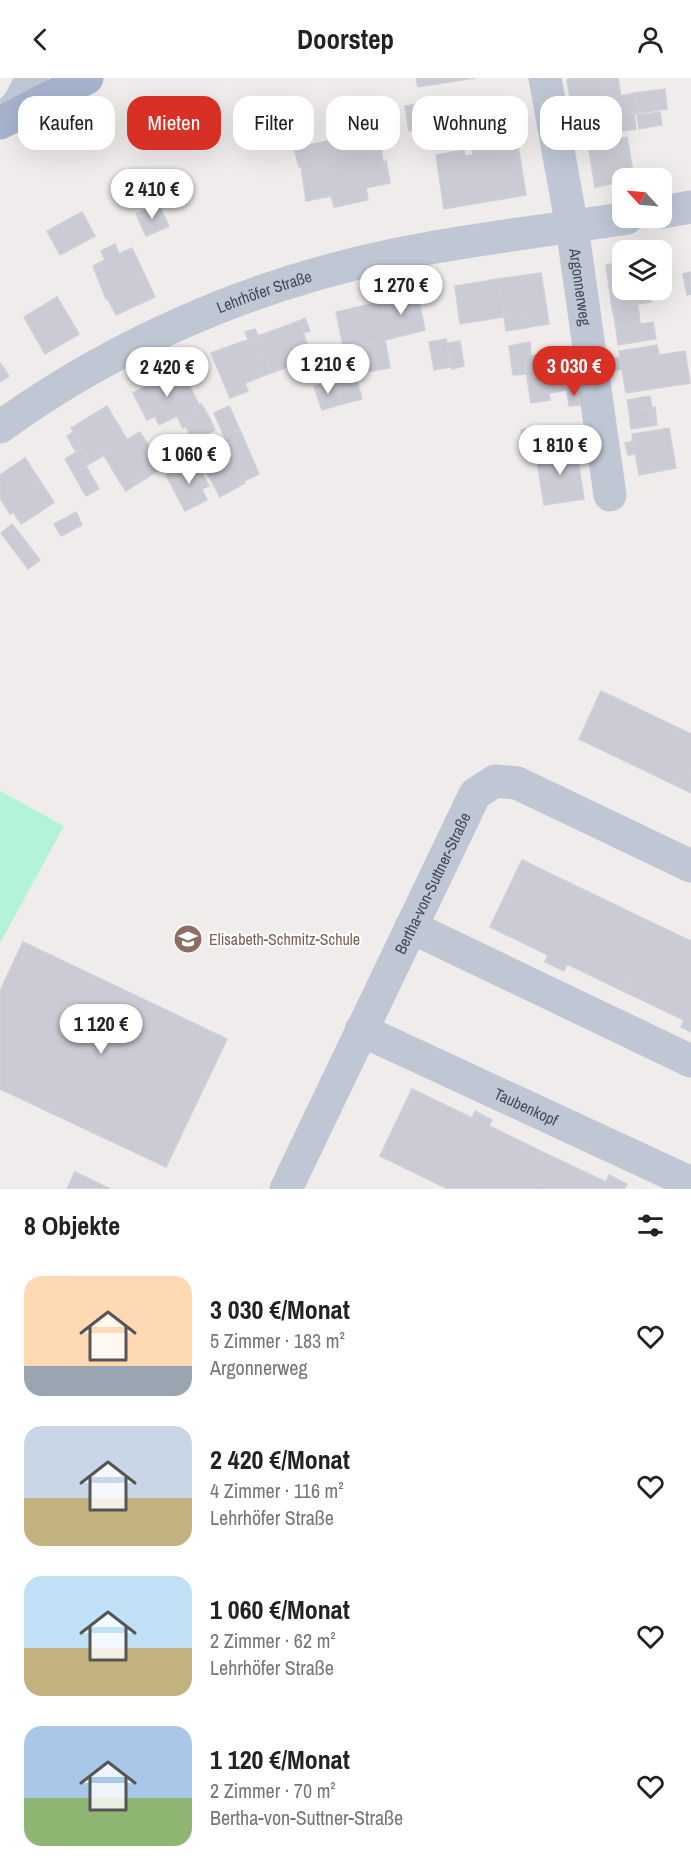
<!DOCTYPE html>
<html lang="de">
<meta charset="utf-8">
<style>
:root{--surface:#fff;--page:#f6f6f6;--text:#222;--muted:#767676;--accent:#d93025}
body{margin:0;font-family:"Archivo Narrow",sans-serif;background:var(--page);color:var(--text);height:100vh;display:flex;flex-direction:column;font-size:22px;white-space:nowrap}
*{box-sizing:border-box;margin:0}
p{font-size:20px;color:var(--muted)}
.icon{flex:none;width:33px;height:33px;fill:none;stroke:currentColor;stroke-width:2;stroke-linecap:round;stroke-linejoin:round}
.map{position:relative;height:1111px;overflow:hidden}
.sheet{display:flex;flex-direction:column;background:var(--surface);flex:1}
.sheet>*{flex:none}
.guide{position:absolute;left:18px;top:18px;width:656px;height:54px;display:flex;gap:12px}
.needle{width:39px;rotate:296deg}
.buttons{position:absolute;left:612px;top:90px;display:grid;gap:12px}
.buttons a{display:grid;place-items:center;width:60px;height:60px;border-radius:12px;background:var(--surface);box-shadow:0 6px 24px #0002;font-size:30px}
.price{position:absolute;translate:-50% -51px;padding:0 14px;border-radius:21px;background:#fff;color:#222;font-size:20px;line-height:39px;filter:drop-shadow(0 2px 3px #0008)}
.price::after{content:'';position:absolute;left:50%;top:36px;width:18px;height:14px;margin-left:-9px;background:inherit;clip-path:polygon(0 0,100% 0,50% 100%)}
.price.selected{background:var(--accent);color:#fff}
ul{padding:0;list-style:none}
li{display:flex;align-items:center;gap:18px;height:150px;padding:0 24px}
li span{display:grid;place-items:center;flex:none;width:168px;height:120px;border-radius:18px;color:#555}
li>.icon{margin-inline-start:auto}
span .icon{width:72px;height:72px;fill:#fffc;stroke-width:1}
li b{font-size:26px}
h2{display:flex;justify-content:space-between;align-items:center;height:72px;padding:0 24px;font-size:26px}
.chip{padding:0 21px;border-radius:18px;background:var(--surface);box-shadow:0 6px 24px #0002;font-size:21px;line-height:54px}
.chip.selected{background:var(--accent);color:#fff}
header{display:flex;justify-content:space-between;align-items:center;height:78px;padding:0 24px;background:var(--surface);font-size:27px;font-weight:800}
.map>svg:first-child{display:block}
</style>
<header><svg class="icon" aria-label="back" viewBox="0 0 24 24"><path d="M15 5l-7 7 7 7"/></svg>Doorstep<svg class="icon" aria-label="person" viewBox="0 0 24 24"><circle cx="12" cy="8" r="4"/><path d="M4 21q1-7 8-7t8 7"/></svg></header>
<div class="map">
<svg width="691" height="1111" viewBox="0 0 691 1111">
<rect width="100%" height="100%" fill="#efeceb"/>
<path fill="#b3f3d8" d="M 0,713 L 64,748 L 0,865 Z"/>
<path fill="#cacbd4" stroke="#cecfd8" stroke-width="1.5" d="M 416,0 L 475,0 L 418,9 Z
M 571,0 L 618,0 L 621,19 L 571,27 L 567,2 Z
M 665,11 L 667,31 L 638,35 L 635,15 Z
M 635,15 L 638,35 L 587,43 L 585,25 Z
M 444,21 L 449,46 L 409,53 L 405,28 Z
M 660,34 L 662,47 L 639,51 L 637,37 Z
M 634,35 L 636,51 L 597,57 L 595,42 Z
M 514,43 L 526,117 L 444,131 L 436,77 L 464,72 L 465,78 L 473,77 L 470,55 L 489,52 L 488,47 Z
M 379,52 L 383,84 L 386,83 L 390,105 L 366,110 L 368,122 L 334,129 L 331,118 L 306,123 L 301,88 L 299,89 L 294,70 Z
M 627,59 L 634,100 L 622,100 L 622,104 L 595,109 L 588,66 Z
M 158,125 L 169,148 L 146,158 L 136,136 Z
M 82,134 L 95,158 L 60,177 L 47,153 Z
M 115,166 L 119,176 L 132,170 L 155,219 L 116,237 L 108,221 L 106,221 L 93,188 L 105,182 L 101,173 Z
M 622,184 L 622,212 L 649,212 L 651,224 L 612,230 L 606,187 Z
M 691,194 L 691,216 L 687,217 L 683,196 Z
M 541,195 L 549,246 L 530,249 L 527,236 L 504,239 L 498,201 Z
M 498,201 L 504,239 L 460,246 L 455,208 Z
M 417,215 L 425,252 L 385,262 L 376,225 Z
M 57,219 L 79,256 L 45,276 L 24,239 Z
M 376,225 L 385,262 L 344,272 L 336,234 Z
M 637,226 L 639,235 L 614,239 L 612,230 Z
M 639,235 L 640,246 L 616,250 L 614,239 Z
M 527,236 L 530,249 L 506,253 L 504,239 Z
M 305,240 L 310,253 L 304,255 L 299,243 Z
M 299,243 L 312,280 L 271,295 L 258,258 Z
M 653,244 L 656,261 L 618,267 L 616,250 Z
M 255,251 L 258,258 L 248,261 L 245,254 Z
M 258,258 L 271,295 L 245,305 L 248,313 L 230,320 L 211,275 Z
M 446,261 L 451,289 L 434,292 L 429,264 Z
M 385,262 L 388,279 L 365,284 L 362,267 Z
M 460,263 L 464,288 L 452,291 L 447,265 Z
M 530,264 L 531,278 L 524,279 L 526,296 L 513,297 L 509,268 Z
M 657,267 L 659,277 L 685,273 L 690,305 L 626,315 L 619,273 Z
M 562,273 L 567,312 L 549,315 L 550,322 L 531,325 L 524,279 Z
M 388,279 L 390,290 L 367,294 L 365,284 Z
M 620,279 L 622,291 L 609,293 L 607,281 Z
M 0,285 L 9,298 L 0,304 Z
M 181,290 L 199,327 L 159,347 L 155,338 L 147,342 L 133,315 Z
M 576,295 L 578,310 L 567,312 L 565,296 Z
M 355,296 L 362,321 L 342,326 L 335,302 Z
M 335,302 L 342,326 L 322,332 L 314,308 Z
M 578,310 L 580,327 L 569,328 L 567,312 Z
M 650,318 L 652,330 L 629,333 L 627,322 Z
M 201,326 L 208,337 L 183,350 L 177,338 Z
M 107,328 L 127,362 L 140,354 L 156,379 L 118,401 L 104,377 L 91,385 L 71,350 Z
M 229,328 L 240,352 L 224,358 L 214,335 Z
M 655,329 L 657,347 L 631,351 L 629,333 Z
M 208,337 L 215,352 L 193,363 L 186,348 Z
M 535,350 L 537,363 L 523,365 L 521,352 Z
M 669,350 L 676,390 L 639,397 L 632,356 Z
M 240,352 L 259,396 L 244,403 L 224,358 Z
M 73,354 L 83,370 L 76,374 L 67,358 Z
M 633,363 L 635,376 L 628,377 L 625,365 Z
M 83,370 L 91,385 L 73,395 L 65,381 Z
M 576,370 L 584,421 L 544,427 L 536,376 Z
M 233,378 L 245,405 L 220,419 L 206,393 Z
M 156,379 L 162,390 L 126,413 L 118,401 Z
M 25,380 L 54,424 L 40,434 L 32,422 L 10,436 L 0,420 L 0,397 Z
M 194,381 L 209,408 L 202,411 L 207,422 L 185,433 L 166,397 Z
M 86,388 L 99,411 L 86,418 L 73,395 Z
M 32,422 L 40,434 L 21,446 L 13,434 Z
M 76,434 L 82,447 L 61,458 L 54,446 Z
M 12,446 L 40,482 L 28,491 L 1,455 Z
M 601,613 L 691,656 L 691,689 L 681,710 L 579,661 Z
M 691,689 L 691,715 L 681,710 Z
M 522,782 L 659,848 L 627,915 L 567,886 L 564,893 L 545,884 L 548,877 L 490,849 Z
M 659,848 L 691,863 L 691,954 L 681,949 L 684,942 L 627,915 Z
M 23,864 L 227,961 L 166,1089 L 0,1011 L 0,913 Z
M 412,1011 L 472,1040 L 475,1033 L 492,1042 L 489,1048 L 551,1078 L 535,1111 L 448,1111 L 380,1078 Z
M 551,1078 L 606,1104 L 609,1097 L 627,1106 L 624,1111 L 535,1111 Z
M 75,1094 L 110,1111 L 67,1111 Z"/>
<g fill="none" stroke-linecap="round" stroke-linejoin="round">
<g stroke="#bfc7d5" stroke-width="33">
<path id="s1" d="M 545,0 L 572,149 L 610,417"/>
<path d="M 1,44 L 19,25 L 32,0"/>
<path d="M 662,134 L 691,129"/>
<path id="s2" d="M 0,349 C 115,266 250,207 389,178 C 467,161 548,153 627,140"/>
<path d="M 411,849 L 691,983"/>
<path id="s3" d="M 361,952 L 691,1105"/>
<path id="s4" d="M 286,1111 L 475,716 L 495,703 L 517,705 L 691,788"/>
</g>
<path stroke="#a7b3ce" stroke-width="33" d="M 0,45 L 87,0"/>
</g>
<defs>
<g id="school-disc" transform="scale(1.5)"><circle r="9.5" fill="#8d6e63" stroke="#fff"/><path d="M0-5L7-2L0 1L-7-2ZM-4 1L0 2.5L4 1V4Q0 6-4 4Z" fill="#fff"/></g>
</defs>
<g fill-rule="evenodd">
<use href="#school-disc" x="188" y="861"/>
</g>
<g text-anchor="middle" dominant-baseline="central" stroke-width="4.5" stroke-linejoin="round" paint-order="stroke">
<g font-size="16" fill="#424a5b" stroke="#fff">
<text stroke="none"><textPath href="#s1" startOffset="212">Argonnerweg</textPath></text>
<text stroke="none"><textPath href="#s2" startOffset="298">Lehrhöfer Straße</textPath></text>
<text stroke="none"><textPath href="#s4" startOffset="339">Bertha-von-Suttner-Straße</textPath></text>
<text stroke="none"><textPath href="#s3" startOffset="182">Taubenkopf</textPath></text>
</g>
<g font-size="16" fill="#785e54" stroke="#fff" text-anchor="start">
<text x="209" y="861">Elisabeth-Schmitz-Schule</text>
</g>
</g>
</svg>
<div class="buttons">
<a><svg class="needle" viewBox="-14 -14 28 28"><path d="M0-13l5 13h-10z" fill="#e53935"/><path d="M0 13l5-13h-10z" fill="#767676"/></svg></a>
<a><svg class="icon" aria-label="layers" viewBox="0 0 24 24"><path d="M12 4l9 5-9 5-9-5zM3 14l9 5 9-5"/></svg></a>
</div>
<b class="price" style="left:152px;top:142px">2 410 €</b>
<b class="price" style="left:401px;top:238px">1 270 €</b>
<b class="price" style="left:328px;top:317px">1 210 €</b>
<b class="price selected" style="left:574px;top:319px">3 030 €</b>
<b class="price" style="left:167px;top:320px">2 420 €</b>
<b class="price" style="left:560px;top:398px">1 810 €</b>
<b class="price" style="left:189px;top:407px">1 060 €</b>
<b class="price" style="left:101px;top:977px">1 120 €</b>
<div class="guide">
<a class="chip">Kaufen</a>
<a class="chip selected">Mieten</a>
<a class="chip">Filter</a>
<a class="chip">Neu</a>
<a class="chip">Wohnung</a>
<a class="chip">Haus</a>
</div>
</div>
<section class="sheet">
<h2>8 Objekte<svg class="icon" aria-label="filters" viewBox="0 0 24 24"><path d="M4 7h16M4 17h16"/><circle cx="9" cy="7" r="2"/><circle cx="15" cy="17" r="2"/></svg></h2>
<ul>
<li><span style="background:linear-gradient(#ffd9b3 75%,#9aa5b1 0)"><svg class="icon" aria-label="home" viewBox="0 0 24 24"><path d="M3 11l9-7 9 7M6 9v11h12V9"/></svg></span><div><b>3 030 €/Monat</b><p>5 Zimmer · 183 m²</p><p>Argonnerweg</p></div><svg class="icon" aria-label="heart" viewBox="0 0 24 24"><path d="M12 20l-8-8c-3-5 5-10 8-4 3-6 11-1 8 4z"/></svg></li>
<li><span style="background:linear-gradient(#c9d6e8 60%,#c2b280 0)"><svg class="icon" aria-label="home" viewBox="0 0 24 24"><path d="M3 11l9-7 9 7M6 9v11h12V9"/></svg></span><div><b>2 420 €/Monat</b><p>4 Zimmer · 116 m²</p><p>Lehrhöfer Straße</p></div><svg class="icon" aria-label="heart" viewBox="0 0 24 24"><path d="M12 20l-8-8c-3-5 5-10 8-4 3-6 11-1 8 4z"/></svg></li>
<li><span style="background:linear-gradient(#bfe0f5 60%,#c2b280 0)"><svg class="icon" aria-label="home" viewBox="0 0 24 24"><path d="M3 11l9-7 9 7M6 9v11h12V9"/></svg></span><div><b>1 060 €/Monat</b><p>2 Zimmer · 62 m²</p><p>Lehrhöfer Straße</p></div><svg class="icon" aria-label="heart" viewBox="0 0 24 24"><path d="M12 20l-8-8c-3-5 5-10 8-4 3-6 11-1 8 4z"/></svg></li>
<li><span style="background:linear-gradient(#a9c7e8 60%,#8fb573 0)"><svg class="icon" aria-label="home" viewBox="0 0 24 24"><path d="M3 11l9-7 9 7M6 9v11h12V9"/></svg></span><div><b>1 120 €/Monat</b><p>2 Zimmer · 70 m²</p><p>Bertha-von-Suttner-Straße</p></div><svg class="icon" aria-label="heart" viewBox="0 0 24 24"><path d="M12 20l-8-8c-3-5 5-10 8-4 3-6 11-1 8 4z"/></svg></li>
</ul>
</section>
